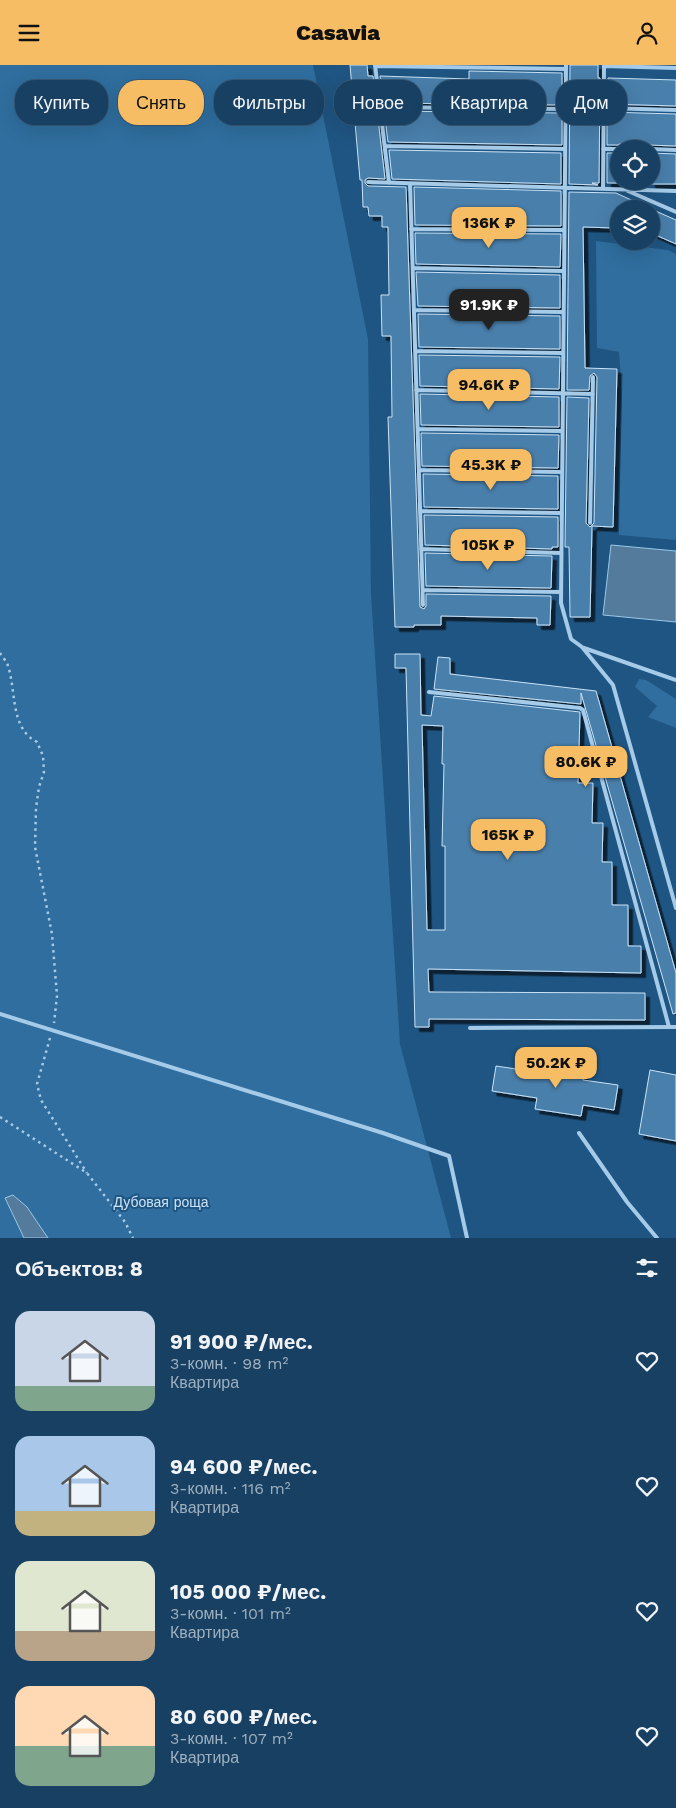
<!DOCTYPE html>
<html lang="ru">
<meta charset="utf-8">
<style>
:root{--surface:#174062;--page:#244b6b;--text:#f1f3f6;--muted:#9eafbe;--line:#365977;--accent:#f7bd65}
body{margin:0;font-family:"Work Sans",sans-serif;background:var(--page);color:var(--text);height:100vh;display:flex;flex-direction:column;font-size:19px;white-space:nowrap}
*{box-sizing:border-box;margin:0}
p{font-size:16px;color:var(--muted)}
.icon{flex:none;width:28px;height:28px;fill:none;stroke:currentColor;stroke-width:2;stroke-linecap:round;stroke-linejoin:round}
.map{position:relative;height:1173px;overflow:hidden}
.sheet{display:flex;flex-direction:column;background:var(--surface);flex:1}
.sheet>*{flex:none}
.guide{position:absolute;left:15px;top:15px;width:646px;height:45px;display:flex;gap:10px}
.buttons{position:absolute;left:610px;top:75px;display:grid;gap:10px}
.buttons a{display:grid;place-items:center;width:50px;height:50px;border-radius:50%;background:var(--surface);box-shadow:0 5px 20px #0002,0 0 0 1px var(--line);font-size:25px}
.price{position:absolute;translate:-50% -42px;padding:0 11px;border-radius:10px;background:var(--accent);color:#111;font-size:16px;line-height:32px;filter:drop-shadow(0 1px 2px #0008)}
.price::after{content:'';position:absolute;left:50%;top:30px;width:15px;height:11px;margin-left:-8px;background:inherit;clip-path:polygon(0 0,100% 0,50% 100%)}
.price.active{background:#222;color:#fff}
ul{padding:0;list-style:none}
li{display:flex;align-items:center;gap:15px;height:125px;padding:0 15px}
li span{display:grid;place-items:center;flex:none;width:140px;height:100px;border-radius:15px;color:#555}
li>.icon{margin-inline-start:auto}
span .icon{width:60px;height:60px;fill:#fffc;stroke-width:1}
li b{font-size:21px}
h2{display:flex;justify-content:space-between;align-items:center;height:60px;padding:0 15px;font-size:21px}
.chip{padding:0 18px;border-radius:20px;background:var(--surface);box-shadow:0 5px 20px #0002,0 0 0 1px var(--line);font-size:18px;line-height:45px}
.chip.active{background:var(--accent);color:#111}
header{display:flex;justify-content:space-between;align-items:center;height:65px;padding:0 15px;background:var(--accent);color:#111;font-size:22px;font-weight:800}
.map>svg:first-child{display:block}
</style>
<header><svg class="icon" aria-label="menu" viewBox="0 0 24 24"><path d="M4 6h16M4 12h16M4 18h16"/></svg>Casavia<svg class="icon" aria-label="person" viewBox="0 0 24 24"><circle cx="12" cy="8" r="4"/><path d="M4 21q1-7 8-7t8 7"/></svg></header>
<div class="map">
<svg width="676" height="1173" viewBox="0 0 676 1173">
<defs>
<filter id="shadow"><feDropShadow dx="4.5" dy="4.5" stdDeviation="0" flood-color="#0009"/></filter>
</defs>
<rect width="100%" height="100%" fill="#1f5582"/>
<path fill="#2f6e9e" d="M 0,0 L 313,0 L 368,274 L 371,529 L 400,979 L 451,1173 L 48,1173 L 27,1142 L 13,1130 L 5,1134 L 24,1173 L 0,1173 Z
M 596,176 L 668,185 L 676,189 L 676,475 L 619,470 L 622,329 L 619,287 L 597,283 Z
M 639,614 L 646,615 L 676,634 L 676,663 L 648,652 L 657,641 L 635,622 Z"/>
<path fill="#547b9b" stroke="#99c8ea" d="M 611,480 L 676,486 L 676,557 L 603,550 Z
M 13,1130 L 27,1142 L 48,1173 L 24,1173 L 5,1133 Z"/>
<path fill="#487fab" stroke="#cae3f7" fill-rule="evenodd" filter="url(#shadow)" d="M 350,0 L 367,0 L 368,11 L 373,11 L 385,114 L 368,113 L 365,115 L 365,118 L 368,121 L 406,122 L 420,542 L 424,544 L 426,541 L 426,529 L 551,531 L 550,560 L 537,560 L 537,553 L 441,551 L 441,560 L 414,560 L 414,562 L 395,562 L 388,352 L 392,352 L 391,271 L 382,271 L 381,230 L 389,230 L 388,162 L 382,162 L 382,151 L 369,151 L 368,142 L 363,142 L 362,115 L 360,115 Z
M 570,0 L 598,0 L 598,13 L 600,13 L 599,118 L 592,118 L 598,120 L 569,119 Z
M 469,6 L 562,8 L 562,40 L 383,38 L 380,11 L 469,14 Z
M 608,13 L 676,15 L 676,41 L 607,39 Z
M 384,46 L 562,48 L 562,80 L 388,77 Z
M 607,47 L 676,49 L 676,81 L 619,79 L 619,80 L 607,80 Z
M 389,85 L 561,88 L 561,119 L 392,114 Z
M 607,88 L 619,88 L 619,118 L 607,118 Z
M 651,88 L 676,89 L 676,119 L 651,119 Z
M 414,122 L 561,126 L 561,161 L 415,160 Z
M 569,127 L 616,128 L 651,144 L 619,144 L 619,154 L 616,152 L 616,163 L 583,162 L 585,303 L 617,304 L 613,462 L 592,461 L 590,552 L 570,552 L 569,482 L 565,482 L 567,332 L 589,333 L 586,458 L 590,462 L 594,458 L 597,312 L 594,308 L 590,311 L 589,325 L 567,325 Z
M 651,144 L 676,155 L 676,179 L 651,168 Z
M 415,168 L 561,169 L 560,202 L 416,199 Z
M 416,207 L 560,210 L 560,243 L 418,241 Z
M 418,249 L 560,251 L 560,284 L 419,282 Z
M 419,290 L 560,292 L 559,324 L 420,321 Z
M 420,329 L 559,332 L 559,362 L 421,360 Z
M 421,368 L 559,370 L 558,403 L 422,401 Z
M 423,409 L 558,411 L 558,444 L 424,442 Z
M 424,450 L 558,452 L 558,482 L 552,482 L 552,484 L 425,480 Z
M 425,488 L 552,491 L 551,523 L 426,521 Z
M 395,589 L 420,589 L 421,650 L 431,651 L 434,631 L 580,647 L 578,718 L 593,718 L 592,758 L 603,758 L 602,797 L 612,797 L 612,840 L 628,840 L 628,881 L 641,881 L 641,908 L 428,904 L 429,927 L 645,928 L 645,955 L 429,954 L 429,962 L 415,962 L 406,603 L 395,603 ZM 422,660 L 443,661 L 442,699 L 444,699 L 442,781 L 445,781 L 445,865 L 427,865 Z
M 438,592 L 450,593 L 450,609 L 596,626 L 676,908 L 676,948 L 673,949 L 581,628 L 581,639 L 434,624 Z
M 558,997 L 572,999 L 571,1003 L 584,1005 L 583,1015 L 618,1020 L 614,1045 L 583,1040 L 581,1051 L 535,1044 L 537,1033 L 492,1026 L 496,1001 L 556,1010 Z
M 650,1005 L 676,1010 L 676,1076 L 639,1069 Z"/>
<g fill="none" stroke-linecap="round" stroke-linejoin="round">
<path stroke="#a5cbe9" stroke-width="2.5" stroke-dasharray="2.5 4" stroke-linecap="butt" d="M 0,588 C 2,591 5,595 7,598 C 17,624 9,663 37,677 L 43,691 L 44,707 L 39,722 L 36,743 L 35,782 L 52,869 L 57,931 L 54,958
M 50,973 L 37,1019 L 41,1035 L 87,1108
M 0,1052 L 87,1108 L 125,1157 L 133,1173"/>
<path stroke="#a5cbe9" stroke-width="4" d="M 375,0 L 389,118
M 566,0 L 561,538 L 571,574 L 582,582 L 613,620 L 676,843
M 375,1 L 566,4
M 604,1 L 676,3
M 380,42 L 566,44
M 604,43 L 676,45
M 385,81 L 565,84
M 603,84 L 619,84
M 651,84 L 676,85
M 368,117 L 676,126
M 410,119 L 423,540
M 603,124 L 604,0
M 628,126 L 676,147
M 411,164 L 564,165
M 413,203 L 564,206
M 414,245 L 563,247
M 415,286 L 563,288
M 416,325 L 593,329
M 418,364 L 562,366
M 419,405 L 562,407
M 420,446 L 562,448
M 590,458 L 593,312
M 421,484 L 561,488
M 423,525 L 561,527
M 584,583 L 676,615
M 429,627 L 580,643 L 583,645 L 669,962
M 0,949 L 383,1068 L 449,1091 L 467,1173
M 470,963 L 676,962
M 579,1068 L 627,1137 L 657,1173"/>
</g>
<g text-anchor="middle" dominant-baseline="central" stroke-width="4" stroke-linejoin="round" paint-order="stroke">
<g font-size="14" fill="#cae3f7" stroke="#1f5582">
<text x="161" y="1137">Дубовая роща</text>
</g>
</g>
</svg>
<div class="buttons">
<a><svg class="icon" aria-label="locate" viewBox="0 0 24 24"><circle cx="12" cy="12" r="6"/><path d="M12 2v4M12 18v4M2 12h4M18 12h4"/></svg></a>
<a><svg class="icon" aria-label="layers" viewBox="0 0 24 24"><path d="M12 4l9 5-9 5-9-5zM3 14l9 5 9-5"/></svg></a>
</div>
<b class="price" style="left:489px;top:184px">136K ₽</b>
<b class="price active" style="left:489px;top:266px">91.9K ₽</b>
<b class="price" style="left:489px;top:346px">94.6K ₽</b>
<b class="price" style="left:491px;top:426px">45.3K ₽</b>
<b class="price" style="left:488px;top:506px">105K ₽</b>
<b class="price" style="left:586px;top:723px">80.6K ₽</b>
<b class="price" style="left:508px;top:796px">165K ₽</b>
<b class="price" style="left:556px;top:1024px">50.2K ₽</b>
<div class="guide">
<a class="chip">Купить</a>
<a class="chip active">Снять</a>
<a class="chip">Фильтры</a>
<a class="chip">Новое</a>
<a class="chip">Квартира</a>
<a class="chip">Дом</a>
</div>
</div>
<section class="sheet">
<h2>Объектов: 8<svg class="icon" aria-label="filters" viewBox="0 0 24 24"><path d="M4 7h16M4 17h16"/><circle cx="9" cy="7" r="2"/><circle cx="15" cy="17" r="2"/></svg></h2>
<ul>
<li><span style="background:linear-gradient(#c9d6e8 75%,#7fa58c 0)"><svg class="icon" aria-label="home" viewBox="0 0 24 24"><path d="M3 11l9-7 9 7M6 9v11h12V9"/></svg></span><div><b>91 900 ₽/мес.</b><p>3-комн. · 98 m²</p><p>Квартира</p></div><svg class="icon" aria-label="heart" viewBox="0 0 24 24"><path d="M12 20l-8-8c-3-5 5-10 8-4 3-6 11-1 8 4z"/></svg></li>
<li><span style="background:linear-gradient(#a9c7e8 75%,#c2b280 0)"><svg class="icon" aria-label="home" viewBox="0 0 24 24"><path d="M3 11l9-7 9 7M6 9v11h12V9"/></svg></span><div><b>94 600 ₽/мес.</b><p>3-комн. · 116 m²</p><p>Квартира</p></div><svg class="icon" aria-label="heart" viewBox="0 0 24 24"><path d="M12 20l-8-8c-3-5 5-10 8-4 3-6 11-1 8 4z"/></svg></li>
<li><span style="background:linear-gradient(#dfe7d0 70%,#b9a48a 0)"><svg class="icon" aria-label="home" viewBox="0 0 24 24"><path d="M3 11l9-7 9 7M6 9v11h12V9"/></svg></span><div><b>105 000 ₽/мес.</b><p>3-комн. · 101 m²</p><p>Квартира</p></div><svg class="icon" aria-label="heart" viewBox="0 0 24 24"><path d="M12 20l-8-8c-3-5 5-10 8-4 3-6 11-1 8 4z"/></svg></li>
<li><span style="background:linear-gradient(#ffd9b3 60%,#7fa58c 0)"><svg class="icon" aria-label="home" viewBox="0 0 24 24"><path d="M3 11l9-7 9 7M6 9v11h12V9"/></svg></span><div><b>80 600 ₽/мес.</b><p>3-комн. · 107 m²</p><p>Квартира</p></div><svg class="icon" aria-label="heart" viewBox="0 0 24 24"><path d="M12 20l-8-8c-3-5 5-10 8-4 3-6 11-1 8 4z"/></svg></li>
</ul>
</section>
